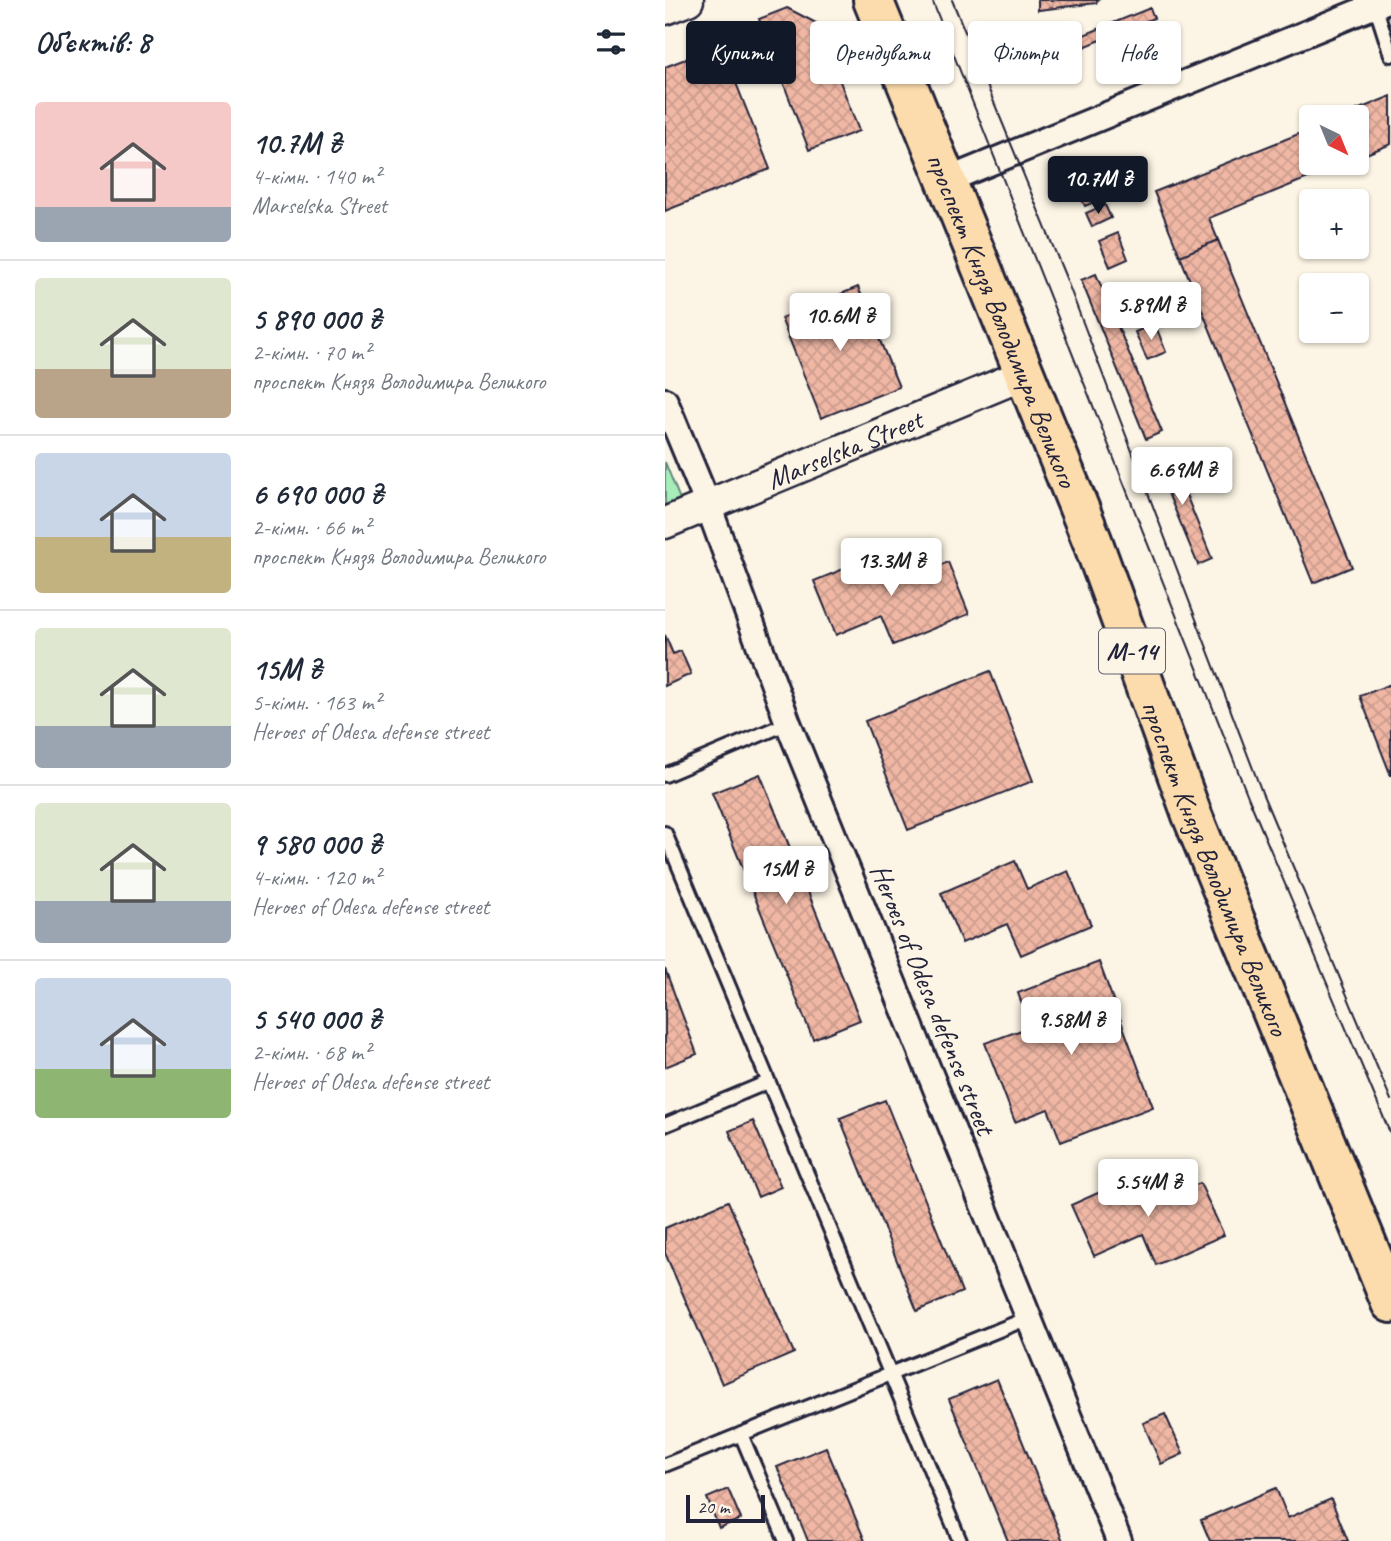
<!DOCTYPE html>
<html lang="uk">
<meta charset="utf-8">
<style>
:root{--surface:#fff;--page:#f2f2f3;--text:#1f2937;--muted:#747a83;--line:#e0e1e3;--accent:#111827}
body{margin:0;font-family:Caveat,sans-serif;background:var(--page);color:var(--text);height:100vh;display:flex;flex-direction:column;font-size:26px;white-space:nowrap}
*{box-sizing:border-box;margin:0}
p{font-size:23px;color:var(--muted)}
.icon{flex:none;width:38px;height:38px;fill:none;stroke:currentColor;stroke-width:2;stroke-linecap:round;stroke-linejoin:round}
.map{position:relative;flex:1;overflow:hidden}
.sheet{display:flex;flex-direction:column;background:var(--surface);width:665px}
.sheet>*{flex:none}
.guide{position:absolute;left:21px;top:21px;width:598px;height:63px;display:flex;gap:14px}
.needle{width:46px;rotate:137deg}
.buttons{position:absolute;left:634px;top:105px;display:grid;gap:14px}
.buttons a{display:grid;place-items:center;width:70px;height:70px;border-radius:7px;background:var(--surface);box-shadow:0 2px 5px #0004;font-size:35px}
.scale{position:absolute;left:21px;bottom:18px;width:79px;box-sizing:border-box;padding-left:7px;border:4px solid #22223b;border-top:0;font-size:19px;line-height:24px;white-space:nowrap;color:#22223b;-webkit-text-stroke:5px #fcf5e5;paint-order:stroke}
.price{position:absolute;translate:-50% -60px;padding:0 16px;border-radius:7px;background:#fff;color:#222;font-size:23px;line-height:46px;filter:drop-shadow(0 2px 4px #0008)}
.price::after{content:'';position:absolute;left:50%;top:42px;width:21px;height:16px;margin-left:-10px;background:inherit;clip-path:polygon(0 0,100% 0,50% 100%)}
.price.selected{background:var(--accent);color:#fff}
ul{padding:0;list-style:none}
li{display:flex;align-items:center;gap:21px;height:175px;padding:0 35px}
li+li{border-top:2px solid var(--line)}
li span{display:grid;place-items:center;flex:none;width:196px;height:140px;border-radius:7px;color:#555}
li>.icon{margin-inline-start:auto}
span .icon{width:84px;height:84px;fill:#fffc;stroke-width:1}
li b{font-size:30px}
h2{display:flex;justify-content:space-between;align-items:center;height:84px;padding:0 35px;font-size:30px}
.tag{padding:0 24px;border-radius:7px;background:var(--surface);box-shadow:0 2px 5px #0004;font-size:24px;line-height:63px}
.tag.selected{background:var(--accent);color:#fff}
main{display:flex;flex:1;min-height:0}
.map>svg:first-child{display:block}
</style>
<main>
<section class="sheet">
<h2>Об’єктів: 8<svg class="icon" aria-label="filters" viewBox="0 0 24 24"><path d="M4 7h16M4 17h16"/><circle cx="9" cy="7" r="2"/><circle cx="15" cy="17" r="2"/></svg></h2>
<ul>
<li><span style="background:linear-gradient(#f6c9c9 75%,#9aa5b1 0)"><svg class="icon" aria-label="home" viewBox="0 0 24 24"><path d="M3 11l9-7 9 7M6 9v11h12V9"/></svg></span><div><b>10.7M ₴</b><p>4-кімн. · 140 m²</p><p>Marselska Street</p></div></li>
<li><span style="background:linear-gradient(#dfe7d0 65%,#b9a48a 0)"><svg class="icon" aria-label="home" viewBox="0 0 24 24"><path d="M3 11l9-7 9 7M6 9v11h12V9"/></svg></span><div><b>5 890 000 ₴</b><p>2-кімн. · 70 m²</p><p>проспект Князя Володимира Великого</p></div></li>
<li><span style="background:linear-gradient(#c9d6e8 60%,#c2b280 0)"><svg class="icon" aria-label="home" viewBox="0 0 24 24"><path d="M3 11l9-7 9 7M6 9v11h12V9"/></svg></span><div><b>6 690 000 ₴</b><p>2-кімн. · 66 m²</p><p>проспект Князя Володимира Великого</p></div></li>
<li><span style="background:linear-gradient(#dfe7d0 70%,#9aa5b1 0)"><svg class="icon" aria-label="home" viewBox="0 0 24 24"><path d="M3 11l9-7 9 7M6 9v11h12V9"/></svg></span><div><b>15M ₴</b><p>5-кімн. · 163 m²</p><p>Heroes of Odesa defense street</p></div></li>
<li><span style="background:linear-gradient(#dfe7d0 70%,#9aa5b1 0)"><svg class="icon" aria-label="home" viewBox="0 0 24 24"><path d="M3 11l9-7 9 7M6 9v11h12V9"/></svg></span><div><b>9 580 000 ₴</b><p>4-кімн. · 120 m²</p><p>Heroes of Odesa defense street</p></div></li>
<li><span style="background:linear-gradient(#c9d6e8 65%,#8fb573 0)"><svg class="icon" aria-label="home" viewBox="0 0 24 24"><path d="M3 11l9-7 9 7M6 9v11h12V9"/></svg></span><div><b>5 540 000 ₴</b><p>2-кімн. · 68 m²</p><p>Heroes of Odesa defense street</p></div></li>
</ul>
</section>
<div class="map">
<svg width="726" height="1541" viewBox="0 0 726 1541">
<defs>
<pattern id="building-cross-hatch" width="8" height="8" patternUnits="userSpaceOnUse" patternTransform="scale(1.75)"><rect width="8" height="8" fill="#efb7a4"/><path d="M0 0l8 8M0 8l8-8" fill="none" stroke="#cd9d8e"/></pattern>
</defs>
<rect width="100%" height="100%" fill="#fcf5e5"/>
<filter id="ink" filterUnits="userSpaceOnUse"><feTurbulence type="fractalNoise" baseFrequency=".0143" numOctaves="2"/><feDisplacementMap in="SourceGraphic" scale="14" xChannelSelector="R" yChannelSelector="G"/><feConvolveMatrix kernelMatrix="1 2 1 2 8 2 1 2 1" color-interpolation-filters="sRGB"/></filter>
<g filter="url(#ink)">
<path fill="#a7edba" stroke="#64887a" stroke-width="2" d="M 0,462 L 16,502 L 0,509 Z"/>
<path fill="url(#building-cross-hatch)" stroke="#22223b" stroke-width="2" d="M 373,0 L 433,0 L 431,3 L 373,10 Z
M 122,8 L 153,24 L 194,131 L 144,150 L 94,19 Z
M 485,8 L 489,18 L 407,52 L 400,33 L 411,29 L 414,37 Z
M 56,45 L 105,169 L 0,211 L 0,67 Z
M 726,96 L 726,144 L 691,158 L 691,117 L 675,117 Z
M 646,129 L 646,163 L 680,163 L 544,218 L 553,240 L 515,256 L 489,192 Z
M 427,183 L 434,200 L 420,206 L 412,189 Z
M 440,205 L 446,218 L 427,227 L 421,213 Z
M 453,233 L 463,259 L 445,267 L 434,241 Z
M 553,240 L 687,567 L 648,583 L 515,256 Z
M 431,274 L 497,432 L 481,439 L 416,280 Z
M 193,287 L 234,387 L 156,418 L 116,318 Z
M 490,324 L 501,352 L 482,360 L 470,332 Z
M 503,450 L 547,559 L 533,565 L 488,457 Z
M 225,550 L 237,581 L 283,562 L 304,614 L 228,645 L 216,616 L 171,635 L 149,581 Z
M 0,635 L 8,654 L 16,651 L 26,674 L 0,686 Z
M 325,671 L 368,781 L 243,830 L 200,721 Z
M 726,684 L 726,776 L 695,696 Z
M 95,774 L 195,1020 L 148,1039 L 47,793 Z
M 350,861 L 362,889 L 403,871 L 426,925 L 356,955 L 342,924 L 297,943 L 276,893 Z
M 434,962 L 488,1107 L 396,1142 L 383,1109 L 350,1122 L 320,1043 L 365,1027 L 353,993 Z
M 0,969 L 32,1054 L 0,1067 Z
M 220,1100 L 297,1292 L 252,1311 L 175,1118 Z
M 88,1121 L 116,1187 L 93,1197 L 64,1131 Z
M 482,1171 L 496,1201 L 535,1183 L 559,1235 L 491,1265 L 478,1234 L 429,1256 L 406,1205 Z
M 63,1201 L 129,1353 L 57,1384 L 0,1253 L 0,1228 Z
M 332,1379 L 398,1541 L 343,1541 L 284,1399 Z
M 500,1414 L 518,1454 L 496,1464 L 478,1423 Z
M 161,1447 L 200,1541 L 143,1541 L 139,1531 L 112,1467 Z
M 611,1488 L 623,1518 L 666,1499 L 683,1541 L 545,1541 L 536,1520 Z
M 63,1489 L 76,1519 L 54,1528 L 42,1498 Z"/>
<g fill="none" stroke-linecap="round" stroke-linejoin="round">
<g stroke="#22223b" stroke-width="18">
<path id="service" d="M 709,2 L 726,55
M 0,775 L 123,723
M 0,833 L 295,1541
M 0,1125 L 103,1082
M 76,1434 L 121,1541
M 0,1465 L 366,1317"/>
</g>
<g stroke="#22223b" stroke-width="30">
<path id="minor" d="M 280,181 L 723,0
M 0,401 L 43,505 L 123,723 L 454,1541"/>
</g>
<g stroke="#22223b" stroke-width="35">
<g id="tertiary">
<path d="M 0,9 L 23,0"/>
<path id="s1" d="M 0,523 L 360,374"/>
</g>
</g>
<g stroke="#22223b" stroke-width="44">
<g id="primary">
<path id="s2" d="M 208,0 L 427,540 L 527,815 L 726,1303"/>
</g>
</g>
<use href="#service" stroke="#fcf5e5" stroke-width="12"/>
<use href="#minor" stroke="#fcf5e5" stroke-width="24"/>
<use href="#tertiary" stroke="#fcf5e5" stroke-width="30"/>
<use href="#primary" stroke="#fcdcac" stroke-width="38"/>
<path stroke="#22223b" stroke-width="2" d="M 267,0 L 584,799 L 726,1135
M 287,0 L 401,278 L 598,795 L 726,1100"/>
</g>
</g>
<g text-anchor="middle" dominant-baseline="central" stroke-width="5" stroke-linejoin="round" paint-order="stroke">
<rect fill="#fcf5e5" stroke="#63616e" stroke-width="2" x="434" y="628.5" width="66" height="45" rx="5"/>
<g font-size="26" font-weight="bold" fill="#22223b">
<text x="467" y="651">М-14</text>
</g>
<g font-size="28" fill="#22223b" stroke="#fcf5e5">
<text stroke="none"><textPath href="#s2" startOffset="345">проспект Князя Володимира Великого</textPath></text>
<text stroke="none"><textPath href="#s1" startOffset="194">Marselska Street</textPath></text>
<text stroke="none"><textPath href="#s2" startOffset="933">проспект Князя Володимира Великого</textPath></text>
<text transform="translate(268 999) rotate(68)">Heroes of Odesa defense street</text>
</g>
</g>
</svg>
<div class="buttons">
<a><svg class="needle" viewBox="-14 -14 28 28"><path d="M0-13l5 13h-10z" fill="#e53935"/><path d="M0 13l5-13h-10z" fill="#747a83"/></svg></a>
<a>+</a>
<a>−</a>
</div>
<div class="scale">20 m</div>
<b class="price selected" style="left:433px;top:216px">10.7M ₴</b>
<b class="price" style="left:486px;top:342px">5.89M ₴</b>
<b class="price" style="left:175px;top:353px">10.6M ₴</b>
<b class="price" style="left:517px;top:507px">6.69M ₴</b>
<b class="price" style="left:226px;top:598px">13.3M ₴</b>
<b class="price" style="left:121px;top:906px">15M ₴</b>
<b class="price" style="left:406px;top:1057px">9.58M ₴</b>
<b class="price" style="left:483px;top:1219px">5.54M ₴</b>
<div class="guide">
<a class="tag selected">Купити</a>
<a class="tag">Орендувати</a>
<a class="tag">Фільтри</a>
<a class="tag">Нове</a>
</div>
</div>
</main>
